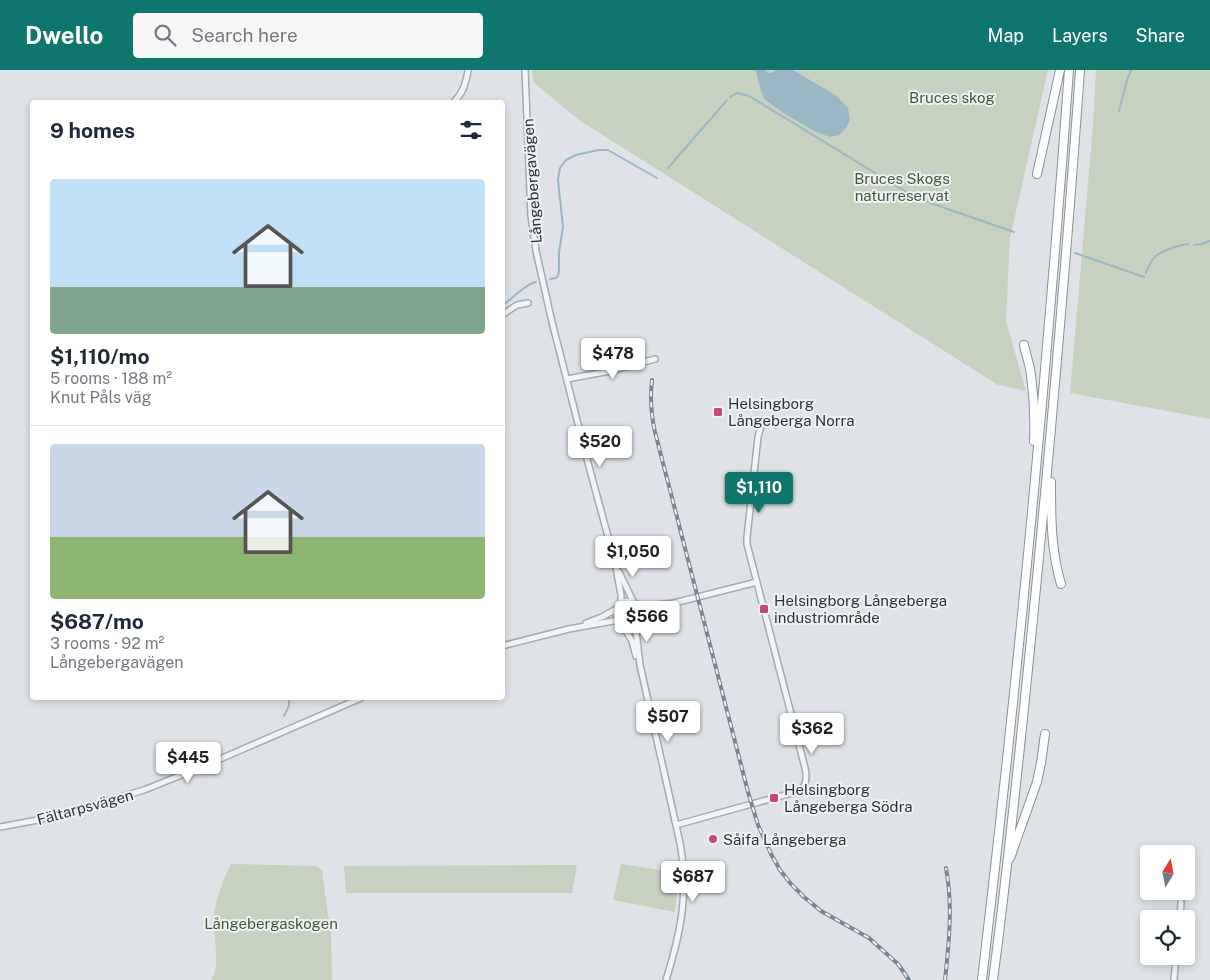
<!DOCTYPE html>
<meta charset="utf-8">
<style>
:root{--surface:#fff;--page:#f6f6f7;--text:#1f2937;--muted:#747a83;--line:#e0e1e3;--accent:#0f766e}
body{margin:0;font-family:"Public Sans",sans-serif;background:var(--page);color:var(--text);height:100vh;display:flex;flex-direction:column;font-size:19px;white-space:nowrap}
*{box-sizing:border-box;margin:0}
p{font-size:16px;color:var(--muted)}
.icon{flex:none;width:28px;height:28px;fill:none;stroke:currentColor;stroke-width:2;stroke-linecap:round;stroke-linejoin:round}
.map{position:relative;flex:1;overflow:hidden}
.details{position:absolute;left:30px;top:30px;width:475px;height:600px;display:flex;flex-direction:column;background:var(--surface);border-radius:5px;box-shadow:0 2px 8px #0003}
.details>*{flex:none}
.needle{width:32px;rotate:10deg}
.buttons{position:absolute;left:1140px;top:775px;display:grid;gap:10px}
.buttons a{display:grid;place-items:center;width:55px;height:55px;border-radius:5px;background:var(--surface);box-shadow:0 2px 8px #0003;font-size:25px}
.price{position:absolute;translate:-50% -42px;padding:0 11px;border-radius:5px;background:#fff;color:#222;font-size:16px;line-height:32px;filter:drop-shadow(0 1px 2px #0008)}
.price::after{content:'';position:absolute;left:50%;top:30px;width:15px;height:11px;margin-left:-8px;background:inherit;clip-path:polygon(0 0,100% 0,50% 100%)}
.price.on{background:var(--accent);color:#fff}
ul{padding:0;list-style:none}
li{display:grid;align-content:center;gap:10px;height:265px;padding:0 20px}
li+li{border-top:1px solid var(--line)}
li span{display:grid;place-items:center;height:155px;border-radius:5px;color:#555}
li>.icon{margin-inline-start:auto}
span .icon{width:90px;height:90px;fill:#fffc;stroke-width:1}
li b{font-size:21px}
h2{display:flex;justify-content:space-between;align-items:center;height:60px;padding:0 20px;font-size:21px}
header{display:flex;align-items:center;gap:30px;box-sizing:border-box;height:70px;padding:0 25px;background:var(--accent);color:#fff}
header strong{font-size:24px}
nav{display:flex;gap:28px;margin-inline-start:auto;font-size:18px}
.search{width:350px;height:45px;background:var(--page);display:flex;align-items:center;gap:12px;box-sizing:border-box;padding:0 18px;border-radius:5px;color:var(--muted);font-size:19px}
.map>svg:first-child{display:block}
</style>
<header>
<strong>Dwello</strong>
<div class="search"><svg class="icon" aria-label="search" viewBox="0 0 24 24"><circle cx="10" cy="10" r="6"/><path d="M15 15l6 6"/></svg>Search here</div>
<nav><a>Map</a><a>Layers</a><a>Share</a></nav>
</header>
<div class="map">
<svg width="1210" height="910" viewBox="0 0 1210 910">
<rect width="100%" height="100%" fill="#dfe3e7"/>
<path fill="#c7d1c0" d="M 532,0 L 1048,0 L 1010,168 L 1006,251 L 1026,321 L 998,315 L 579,50 L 533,12 Z
M 1096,0 L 1210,0 L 1210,349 L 1070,323 L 1093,55 Z
M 231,794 L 316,796 L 322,800 L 331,867 L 332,910 L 211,910 C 222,895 212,864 214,845 C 216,828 223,810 231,794 Z
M 621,794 L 678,803 L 677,822 L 675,842 L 613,830 Z
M 577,795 L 572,823 L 346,823 L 344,796 Z"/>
<path fill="#9bb7c6" d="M 756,0 L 764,0 L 769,3 L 774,2 L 775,0 L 793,0 L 837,26 L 848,38 L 850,50 L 846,58 L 839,65 L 830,67 L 816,62 L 785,44 L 764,29 L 759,14 Z"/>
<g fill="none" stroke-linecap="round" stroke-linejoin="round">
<path stroke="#9bb7c6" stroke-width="2" d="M 730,27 L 737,23 L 749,26 L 916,128 L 1014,162
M 1119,41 L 1127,10 L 1131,0
M 668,98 L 727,30
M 1194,175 L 1202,174 L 1210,171
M 1075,183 L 1144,207
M 1146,203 C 1148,198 1150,192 1154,188 C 1160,181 1179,175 1188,174
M 550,209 L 556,208 L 558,206 L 559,200 L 559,182 L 563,157 L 558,110 L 560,98 L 566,90 L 576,85 L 598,80 L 608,80 L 657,108
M 502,236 C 512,229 525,214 536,212
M 284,646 L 289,636 L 289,628"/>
<g stroke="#a4abb1" stroke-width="8">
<path id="minor" d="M 525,0 L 531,146 L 536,181 L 552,252 L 588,393 L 615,492 L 621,525 L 621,534
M 454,32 C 463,23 466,13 468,0
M 502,245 L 517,235 L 528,233
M 567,309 L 610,301 L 655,289
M 619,502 L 634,533
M616 543a12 12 0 1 1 24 0a12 12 0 1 1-24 0Z
M 636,534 L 645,536 L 674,533 L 757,512
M 639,548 L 669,535
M 638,550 L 636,561 L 640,595 L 680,773 C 689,823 681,862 666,910
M 586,553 L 602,547 L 618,538
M 621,553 L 632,571 L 636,586
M 502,576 L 569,559 L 619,550
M 676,755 L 799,721 C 807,715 807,707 805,698 L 747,474 L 747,467 L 758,367 L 761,356
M 0,757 L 38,750 L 67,743 L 144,720 L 204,696 L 361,628
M 1180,849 L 1181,832
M 1174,910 L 1176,886"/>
</g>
<g stroke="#87939d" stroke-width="10">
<path id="highway" d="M 1037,104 L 1060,0
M 1024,275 C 1026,285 1030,295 1031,305 C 1034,327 1035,349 1034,371
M 1051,412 C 1051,447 1051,481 1061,514
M 1010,788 L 1037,712 L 1041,693 L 1045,664
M 982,910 C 1018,607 1047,304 1069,0
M 993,910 C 1009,790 1021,670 1033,549 C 1051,366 1067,183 1080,0"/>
</g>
<use href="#minor" stroke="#f1f4f6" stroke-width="5"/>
<use href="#highway" stroke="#fff" stroke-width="8"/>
<g stroke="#798590" stroke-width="4">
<path id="rail" d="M 652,310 C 650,327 651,344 655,362 L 748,722 L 758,755 L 771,784 L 780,800 L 791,814 L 804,827 L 821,841 L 869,868 L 898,894 L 909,910
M 945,910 C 949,873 953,835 946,798"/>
</g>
<use href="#rail" stroke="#eef2f5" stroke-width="2" stroke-dasharray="5.5" stroke-linecap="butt"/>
</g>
<g fill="#c74970" stroke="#eef2f5" stroke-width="2">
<rect x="713" y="337" width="10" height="10" rx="2.5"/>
<rect x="759" y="534" width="10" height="10" rx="2.5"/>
<rect x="769" y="723" width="10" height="10" rx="2.5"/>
<circle cx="713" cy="769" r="5"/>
</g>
<g text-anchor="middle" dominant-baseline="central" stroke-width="4" stroke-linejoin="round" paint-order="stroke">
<g font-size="15" fill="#425936" stroke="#eef2f5">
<text x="952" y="27">Bruces skog</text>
<text x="902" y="108">Bruces Skogs<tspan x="902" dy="17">naturreservat</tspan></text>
<text x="271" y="853">Långebergaskogen</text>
</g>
<g font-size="15" fill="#28333e" stroke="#eef2f5">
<text transform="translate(532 111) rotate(-94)">Långebergavägen</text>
<text transform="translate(85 737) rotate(-15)">Fältarpsvägen</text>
</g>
<g font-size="15" fill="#28333e" stroke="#eef2f5" text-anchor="start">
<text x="728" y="333">Helsingborg<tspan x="728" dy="17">Långeberga Norra</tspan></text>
<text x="774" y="530">Helsingborg Långeberga<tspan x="774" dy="17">industriområde</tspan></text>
<text x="784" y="719">Helsingborg<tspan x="784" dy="17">Långeberga Södra</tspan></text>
<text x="723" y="769">Såifa Långeberga</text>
</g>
</g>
</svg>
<div class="buttons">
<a><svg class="needle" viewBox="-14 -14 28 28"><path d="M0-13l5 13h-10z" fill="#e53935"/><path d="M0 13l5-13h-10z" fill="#747a83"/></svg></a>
<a><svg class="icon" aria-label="locate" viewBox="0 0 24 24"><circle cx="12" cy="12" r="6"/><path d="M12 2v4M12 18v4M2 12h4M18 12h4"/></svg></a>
</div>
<b class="price" style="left:613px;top:310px">$478</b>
<b class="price" style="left:600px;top:398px">$520</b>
<b class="price on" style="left:759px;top:444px">$1,110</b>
<b class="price" style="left:633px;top:508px">$1,050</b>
<b class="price" style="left:647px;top:573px">$566</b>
<b class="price" style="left:668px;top:673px">$507</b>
<b class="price" style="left:812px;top:685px">$362</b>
<b class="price" style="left:188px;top:714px">$445</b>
<b class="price" style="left:693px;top:833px">$687</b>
<section class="details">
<h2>9 homes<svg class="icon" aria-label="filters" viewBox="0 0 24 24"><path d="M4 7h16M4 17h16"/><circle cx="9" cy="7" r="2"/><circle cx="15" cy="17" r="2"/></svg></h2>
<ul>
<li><span style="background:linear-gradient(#bfe0f5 70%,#7fa58c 0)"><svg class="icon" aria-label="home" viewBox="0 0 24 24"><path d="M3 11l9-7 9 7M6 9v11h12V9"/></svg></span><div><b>$1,110/mo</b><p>5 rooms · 188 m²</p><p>Knut Påls väg</p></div></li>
<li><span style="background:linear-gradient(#c9d6e8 60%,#8fb573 0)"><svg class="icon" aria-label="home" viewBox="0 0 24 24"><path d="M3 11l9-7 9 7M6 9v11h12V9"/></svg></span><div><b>$687/mo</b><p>3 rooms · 92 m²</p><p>Långebergavägen</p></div></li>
</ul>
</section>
</div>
